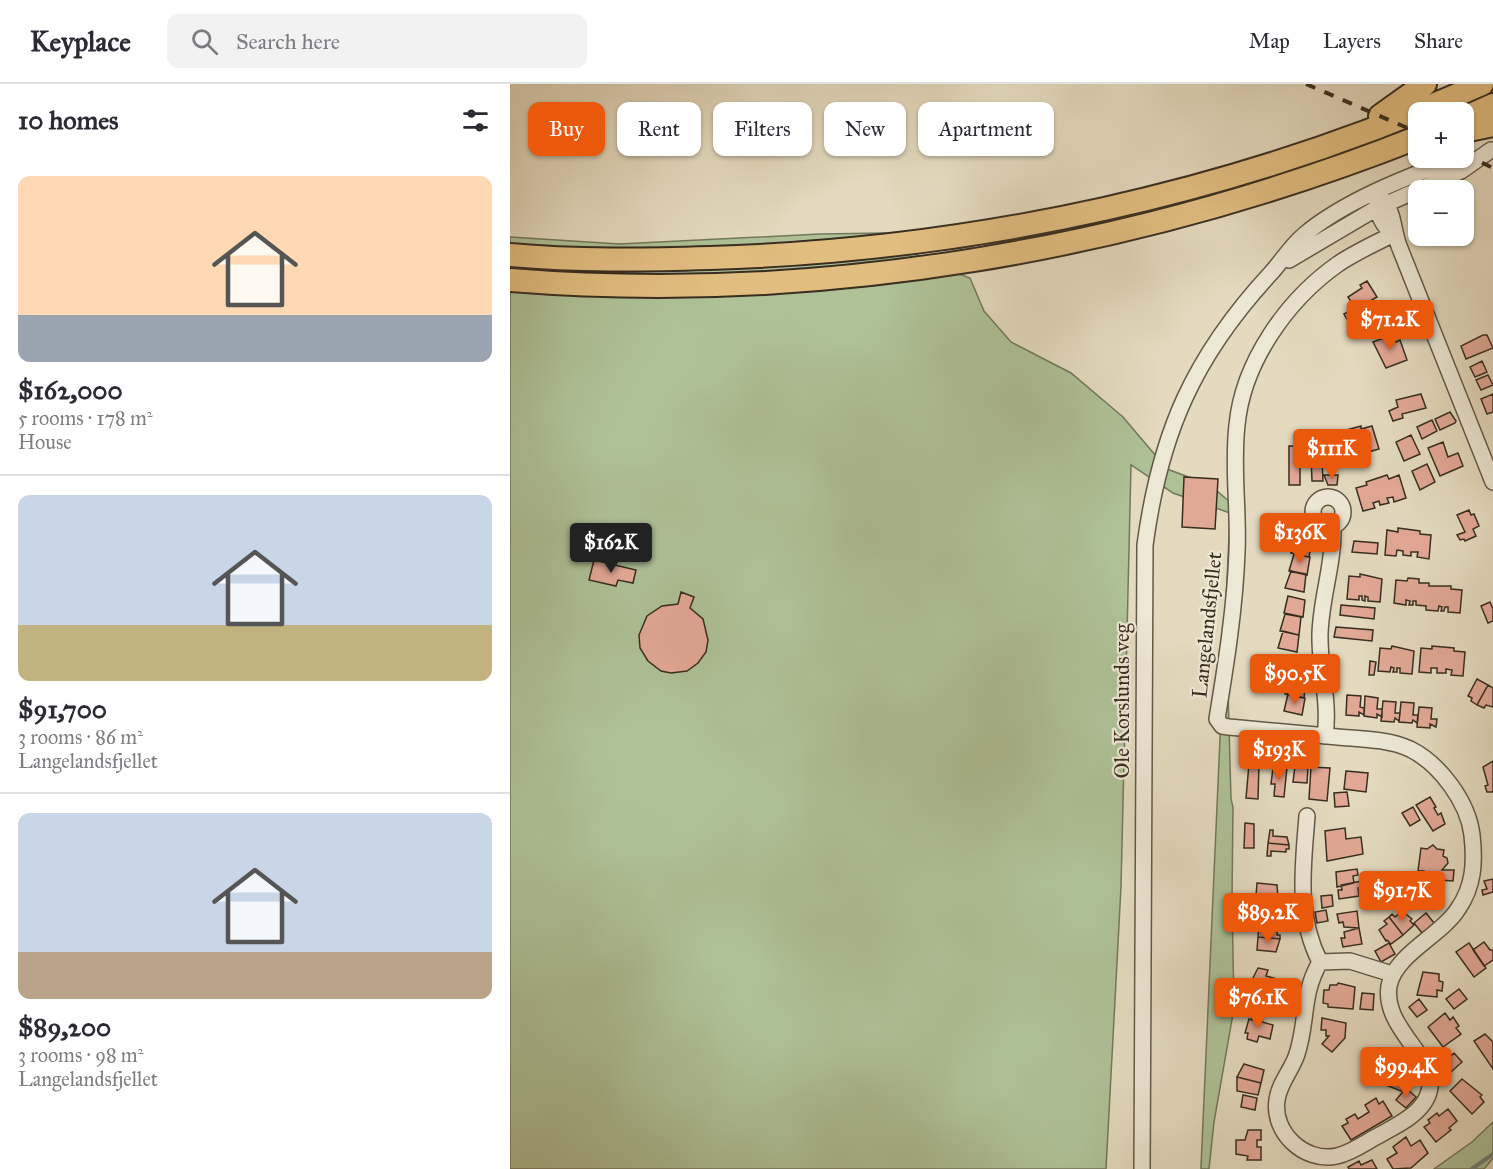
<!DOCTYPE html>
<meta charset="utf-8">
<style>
:root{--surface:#fff;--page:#f2f2f3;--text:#2b2b33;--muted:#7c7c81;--line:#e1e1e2;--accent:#ea580c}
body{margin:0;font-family:"IM FELL Great Primer",serif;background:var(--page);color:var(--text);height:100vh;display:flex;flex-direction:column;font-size:22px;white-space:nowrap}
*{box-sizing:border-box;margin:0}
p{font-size:20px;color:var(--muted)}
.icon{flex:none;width:33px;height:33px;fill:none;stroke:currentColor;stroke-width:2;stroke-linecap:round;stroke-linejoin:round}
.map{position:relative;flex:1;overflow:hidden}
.details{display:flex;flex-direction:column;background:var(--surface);width:510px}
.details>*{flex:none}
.banner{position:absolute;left:18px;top:18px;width:570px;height:54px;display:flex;gap:12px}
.tools{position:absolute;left:898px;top:18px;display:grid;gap:12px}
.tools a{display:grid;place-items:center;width:66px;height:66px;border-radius:12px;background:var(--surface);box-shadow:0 2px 4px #0004;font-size:30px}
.price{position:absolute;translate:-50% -51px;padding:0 14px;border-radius:6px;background:var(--accent);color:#fff;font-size:20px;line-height:39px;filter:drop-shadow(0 2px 3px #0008)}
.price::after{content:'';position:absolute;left:50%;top:36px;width:18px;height:14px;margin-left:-9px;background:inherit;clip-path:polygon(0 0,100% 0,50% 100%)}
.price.current{background:#222;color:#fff}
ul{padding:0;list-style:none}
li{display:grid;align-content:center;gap:12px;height:318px;padding:0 18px}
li+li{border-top:2px solid var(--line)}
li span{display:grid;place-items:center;height:186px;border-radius:12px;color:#555}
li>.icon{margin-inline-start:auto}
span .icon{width:108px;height:108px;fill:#fffc;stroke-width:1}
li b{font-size:26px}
h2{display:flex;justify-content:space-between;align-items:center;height:72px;padding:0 18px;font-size:26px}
.pill{padding:0 21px;border-radius:12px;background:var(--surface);box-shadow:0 2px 4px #0004;font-size:21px;line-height:54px}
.pill.current{background:var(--accent);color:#fff}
header{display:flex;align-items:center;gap:36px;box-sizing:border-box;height:84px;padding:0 30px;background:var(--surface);border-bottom:2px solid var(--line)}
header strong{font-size:28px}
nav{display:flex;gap:33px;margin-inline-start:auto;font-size:21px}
.search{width:420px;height:54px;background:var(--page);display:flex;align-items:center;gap:15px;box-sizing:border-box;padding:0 21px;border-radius:12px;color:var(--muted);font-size:22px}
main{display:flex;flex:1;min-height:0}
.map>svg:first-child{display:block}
</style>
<header>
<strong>Keyplace</strong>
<div class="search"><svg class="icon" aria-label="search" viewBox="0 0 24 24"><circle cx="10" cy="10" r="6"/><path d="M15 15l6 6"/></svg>Search here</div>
<nav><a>Map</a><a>Layers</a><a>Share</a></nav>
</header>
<main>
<section class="details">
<h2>10 homes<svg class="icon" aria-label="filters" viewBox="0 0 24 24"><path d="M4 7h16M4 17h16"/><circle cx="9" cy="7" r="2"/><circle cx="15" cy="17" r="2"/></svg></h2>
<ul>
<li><span style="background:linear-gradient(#ffd9b3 75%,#9aa5b1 0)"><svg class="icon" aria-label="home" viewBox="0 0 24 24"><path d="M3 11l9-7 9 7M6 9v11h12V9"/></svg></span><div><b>$162,000</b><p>5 rooms · 178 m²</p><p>House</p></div></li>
<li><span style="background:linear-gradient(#c9d6e8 70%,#c2b280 0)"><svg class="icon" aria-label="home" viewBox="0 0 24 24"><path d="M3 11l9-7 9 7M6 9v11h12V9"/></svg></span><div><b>$91,700</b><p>3 rooms · 86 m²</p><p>Langelandsfjellet</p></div></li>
<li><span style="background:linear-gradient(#c9d6e8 75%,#b9a48a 0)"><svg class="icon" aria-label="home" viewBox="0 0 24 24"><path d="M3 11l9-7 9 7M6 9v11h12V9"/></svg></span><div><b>$89,200</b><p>3 rooms · 98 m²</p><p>Langelandsfjellet</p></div></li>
</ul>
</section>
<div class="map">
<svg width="983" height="1085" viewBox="0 0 983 1085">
<rect width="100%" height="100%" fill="#e4dabf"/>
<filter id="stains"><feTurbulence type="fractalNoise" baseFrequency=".00333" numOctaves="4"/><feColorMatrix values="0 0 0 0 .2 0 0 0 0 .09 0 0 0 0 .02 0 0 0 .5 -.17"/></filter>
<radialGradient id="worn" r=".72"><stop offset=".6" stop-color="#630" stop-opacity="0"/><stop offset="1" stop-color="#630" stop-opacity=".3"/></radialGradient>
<path fill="#aec197" stroke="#73785c" stroke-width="1.5" d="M 376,149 L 416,177 L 460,194 L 474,227 L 501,258 L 561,289 L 613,333 L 657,385 L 700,401 L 728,425 L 717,569 L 721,715 L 723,723 L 722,817 L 724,924 L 704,1038 L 699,1085 L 691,1085 L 691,1083 L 720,429 L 663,409 L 621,381 L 611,803 L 596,1085 L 0,1085 L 0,153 L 109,160 L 310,150 Z
M 983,1038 L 983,1074 L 974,1085 L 924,1085 L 962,1058 Z"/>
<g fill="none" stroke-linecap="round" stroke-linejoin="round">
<path stroke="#71817b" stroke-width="4" d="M 962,1085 L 983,1070"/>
</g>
<path fill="#e2a896" stroke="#382e20" stroke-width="1.5" d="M 857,197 L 867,213 L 850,223 L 849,221 L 845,224 L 838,213 L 852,204 L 850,201 Z
M 843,225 L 848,234 L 839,239 L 834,230 Z
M 882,251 L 886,258 L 890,256 L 897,276 L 876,284 L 863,258 Z
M 973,251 L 977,251 L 983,264 L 956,275 L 951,262 Z
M 972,277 L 977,288 L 965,293 L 960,283 Z
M 978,291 L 983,301 L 971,306 L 966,296 Z
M 911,310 L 916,324 L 892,330 L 893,334 L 883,337 L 879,327 L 888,323 L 886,316 Z
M 983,310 L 983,328 L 977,330 L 971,315 Z
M 940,328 L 946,337 L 945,339 L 930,346 L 925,335 Z
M 922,336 L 927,347 L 912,355 L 907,343 Z
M 851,342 L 851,345 L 862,342 L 869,365 L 858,368 L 856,363 L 850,365 L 851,369 L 843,371 L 842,367 L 837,369 L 838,374 L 827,378 L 820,354 L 830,351 L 829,348 Z
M 901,351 L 910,370 L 894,377 L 886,358 Z
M 933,358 L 938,373 L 948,369 L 953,382 L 930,392 L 918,364 Z
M 779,362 L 790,362 L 790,401 L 779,401 Z
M 801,373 L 812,373 L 813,397 L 802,397 Z
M 917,380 L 925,398 L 910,406 L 902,387 Z
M 814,391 L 828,391 L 827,401 L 818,401 Z
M 877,391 L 879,395 L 889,391 L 896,414 L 884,418 L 883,413 L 877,414 L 879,419 L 870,421 L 869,417 L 863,419 L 865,424 L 853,427 L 846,404 L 857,401 L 856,398 Z
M 674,393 L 708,395 L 705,445 L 672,443 Z
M 959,426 L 961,431 L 964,430 L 969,442 L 963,445 L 966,452 L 955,457 L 954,455 L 950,456 L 947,451 L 955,448 L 947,431 Z
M 888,444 L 910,447 L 910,450 L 921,451 L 919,475 L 907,473 L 908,468 L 901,468 L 901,472 L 893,471 L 893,467 L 887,466 L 886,472 L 875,471 L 877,446 L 888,448 Z
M 786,452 L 802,455 L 799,473 L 781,469 Z
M 844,457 L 868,459 L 867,470 L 842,468 Z
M 784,470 L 800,473 L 797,491 L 779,487 Z
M 84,476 L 126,486 L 123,499 L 108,496 L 106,502 L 79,496 Z
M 781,487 L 796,490 L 794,508 L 775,504 Z
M 850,490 L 872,495 L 870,518 L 858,517 L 858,513 L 855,512 L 855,517 L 852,516 L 852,512 L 849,512 L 849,516 L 837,515 L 839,492 L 850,493 Z
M 898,494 L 909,495 L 909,499 L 919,499 L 919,502 L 941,502 L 941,505 L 952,506 L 950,529 L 938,528 L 938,523 L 935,523 L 934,527 L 931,527 L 932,523 L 929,522 L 928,527 L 916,526 L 916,522 L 906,521 L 906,517 L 903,517 L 903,521 L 899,521 L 900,517 L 896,516 L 896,521 L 884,519 L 886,496 L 897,497 Z
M 171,508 L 184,513 L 180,524 L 193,535 L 198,556 L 196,568 L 188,579 L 177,587 L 161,589 L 151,587 L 138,577 L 130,564 L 129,551 L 137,532 L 152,522 L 168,520 Z
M 778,512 L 795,516 L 793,533 L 774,529 Z
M 980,518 L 983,525 L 983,537 L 978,539 L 971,522 Z
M 831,521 L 865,524 L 864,535 L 830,531 Z
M 775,530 L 791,533 L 789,551 L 770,547 Z
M 826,543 L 863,546 L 862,557 L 824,553 Z
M 773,547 L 789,551 L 787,568 L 768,564 Z
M 882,562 L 904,567 L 902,590 L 890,589 L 890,584 L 887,584 L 887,588 L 883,588 L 884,584 L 881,583 L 880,588 L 868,587 L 870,564 L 881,565 Z
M 922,562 L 944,564 L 944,567 L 955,568 L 953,592 L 941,591 L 942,586 L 936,585 L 936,589 L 927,589 L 927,584 L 921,584 L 921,589 L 909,588 L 911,564 L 922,565 Z
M 778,574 L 795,577 L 793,595 L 774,592 Z
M 860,577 L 866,578 L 864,591 L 859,591 Z
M 780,593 L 796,596 L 794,614 L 775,610 Z
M 967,595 L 978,601 L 967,621 L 961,617 L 962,614 L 958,612 Z
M 978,601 L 983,604 L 983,623 L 976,621 L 974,624 L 967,621 Z
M 778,610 L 795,614 L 792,631 L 774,627 Z
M 837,611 L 851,612 L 850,623 L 854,624 L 854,631 L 849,628 L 849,632 L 836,631 Z
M 855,612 L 868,614 L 867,625 L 872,625 L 872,633 L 867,630 L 867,634 L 854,632 Z
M 873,617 L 886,618 L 885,629 L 890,629 L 889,637 L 885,634 L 884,638 L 871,637 Z
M 891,618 L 904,619 L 903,631 L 908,631 L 907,639 L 903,636 L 902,639 L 889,638 Z
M 909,623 L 922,624 L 921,635 L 927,635 L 926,643 L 920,640 L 920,644 L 907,643 Z
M 983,677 L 983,708 L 977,708 L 975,702 L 978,701 L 973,683 Z
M 739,680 L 749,680 L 748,715 L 736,714 Z
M 767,682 L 777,683 L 774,713 L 764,712 L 765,700 L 761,700 L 763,684 L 767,684 Z
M 785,682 L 798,683 L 797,699 L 783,698 Z
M 801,683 L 820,684 L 817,717 L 799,715 Z
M 836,687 L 858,689 L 856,708 L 834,705 Z
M 837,708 L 839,722 L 825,723 L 824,709 Z
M 920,713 L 926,723 L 924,724 L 928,731 L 931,729 L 935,740 L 923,747 L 906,721 Z
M 903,723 L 910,736 L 900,742 L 892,729 Z
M 735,739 L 744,740 L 744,764 L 734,764 Z
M 835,744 L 836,755 L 851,753 L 853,770 L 817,777 L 815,747 Z
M 760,746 L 763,746 L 763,752 L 777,753 L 779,761 L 758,759 Z
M 758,759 L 779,761 L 779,765 L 776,765 L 776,768 L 761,767 L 761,772 L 757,772 Z
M 923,761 L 927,765 L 934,766 L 933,772 L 937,774 L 938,779 L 932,786 L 944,786 L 943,797 L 915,795 L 914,787 L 908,787 L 911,764 L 917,765 Z
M 847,785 L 848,791 L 843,792 L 844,799 L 827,803 L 826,788 Z
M 983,795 L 983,808 L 973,811 L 972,806 L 977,805 L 974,797 Z
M 852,797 L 853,803 L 848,804 L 849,812 L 829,815 L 828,806 L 832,806 L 831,801 Z
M 747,799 L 767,801 L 768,814 L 746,812 Z
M 822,811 L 823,822 L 812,824 L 811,812 Z
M 746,812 L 768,814 L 767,818 L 765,818 L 764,827 L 745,825 Z
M 816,826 L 818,837 L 807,839 L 805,828 Z
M 847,827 L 849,844 L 834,843 L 833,838 L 829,839 L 827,830 Z
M 892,827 L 902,835 L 900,837 L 904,841 L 893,851 L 879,833 L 882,830 L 885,833 Z
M 916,829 L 924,839 L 912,849 L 904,839 Z
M 879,833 L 893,851 L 881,860 L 877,856 L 876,857 L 869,846 L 877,840 L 874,837 Z
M 749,840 L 768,842 L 767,851 L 770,851 L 770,855 L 748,853 Z
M 849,844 L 852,860 L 833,863 L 831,854 L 835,854 L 834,848 Z
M 748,853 L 770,855 L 766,868 L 747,866 Z
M 974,858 L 980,866 L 983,866 L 983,876 L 974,882 L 963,866 Z
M 879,859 L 885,870 L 871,878 L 865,867 Z
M 959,859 L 976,884 L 964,893 L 946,868 Z
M 748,884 L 758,886 L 756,892 L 767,895 L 765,901 L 742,896 Z
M 913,888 L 929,890 L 929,897 L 933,898 L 932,907 L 927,906 L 927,913 L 907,911 Z
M 742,896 L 765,901 L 764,908 L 753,905 L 751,911 L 742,909 Z
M 828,899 L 845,903 L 843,925 L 818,923 L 818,920 L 813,919 L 814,906 L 819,906 L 820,901 L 827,901 Z
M 949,905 L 957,915 L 944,925 L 936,915 Z
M 852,909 L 864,910 L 863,926 L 850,925 Z
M 909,915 L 917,926 L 907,933 L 899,923 Z
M 743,929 L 753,932 L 752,938 L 763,941 L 760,955 L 749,952 L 747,958 L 737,955 L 738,949 L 735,949 L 739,935 L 742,936 Z
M 935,929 L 940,936 L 943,933 L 949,942 L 946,944 L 951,950 L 933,963 L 918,943 Z
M 812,934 L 836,939 L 835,954 L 822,968 L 812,960 L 819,952 L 816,952 L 816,946 L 811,946 Z
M 975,950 L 983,958 L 983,985 L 964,957 Z
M 944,969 L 952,978 L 941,988 L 933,979 Z
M 875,979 L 889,982 L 899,987 L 891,1007 L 876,1001 L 877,998 L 870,994 Z
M 734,980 L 754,986 L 751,999 L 727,993 Z
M 727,993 L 751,999 L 748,1011 L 727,1007 Z
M 952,995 L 972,1011 L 970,1013 L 974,1018 L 962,1030 L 940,1007 Z
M 896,1004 L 906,1013 L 896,1024 L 886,1016 Z
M 733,1011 L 747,1014 L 745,1026 L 731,1023 Z
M 866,1014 L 869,1020 L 873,1017 L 882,1032 L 841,1056 L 832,1042 L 838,1039 L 836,1035 L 845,1030 L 848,1035 L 859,1028 L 855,1021 Z
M 938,1025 L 947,1037 L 939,1044 L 941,1046 L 926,1058 L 914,1043 L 920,1039 L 918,1036 L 927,1029 L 929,1032 Z
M 738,1046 L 751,1046 L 751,1056 L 747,1056 L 747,1063 L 751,1063 L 751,1076 L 737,1076 L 738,1072 L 726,1070 L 726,1056 L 735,1056 Z
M 896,1053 L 901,1062 L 910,1056 L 918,1069 L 901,1084 L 883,1085 L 877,1075 L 887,1069 L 883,1063 Z
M 862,1076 L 867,1085 L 839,1085 L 838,1083 L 849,1077 L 851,1081 Z"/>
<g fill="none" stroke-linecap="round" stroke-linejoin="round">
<g stroke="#635948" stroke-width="18">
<path id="minor" d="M 867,109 C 886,128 881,140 889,162 L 983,398
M 867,115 C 866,129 873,143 884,150
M 779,176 L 867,124 L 951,87 L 981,66
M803 428a15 15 0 1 1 30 0a15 15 0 1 1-30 0Z
M 815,652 C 820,617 809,584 810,550 C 811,513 824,480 823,443
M 797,732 C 793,783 786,831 810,878 C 791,911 798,936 787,970 C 782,986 769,999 767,1016 C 762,1048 794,1079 827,1072 C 840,1069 852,1061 864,1054 C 891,1039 928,1024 919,987 C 905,959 874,935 879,902 C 885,870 931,852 948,825 C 964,802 965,778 962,751 C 958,718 930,680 900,665 C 878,655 851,655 828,653 C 792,650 755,646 719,643 L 712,642 L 707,635 C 716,580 725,524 727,468 C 729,426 722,383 727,341 C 733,278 777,216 828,180 C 846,168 865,159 884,150
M 810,878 L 840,877 L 882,890
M 632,1085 L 635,461 C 650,349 684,272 761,189 C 772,177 781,162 794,151 C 834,117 899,92 948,74"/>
</g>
<g stroke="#382e20" stroke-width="26">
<path id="highway" d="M 870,32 L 915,0
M 954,34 L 983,21
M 954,47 L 983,41
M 0,171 C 67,177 133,176 200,174 C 465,166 730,109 972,0
M 0,196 C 308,221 623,166 909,53"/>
</g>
<use href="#minor" stroke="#ede7d5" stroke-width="15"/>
<use href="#highway" stroke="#e2bd80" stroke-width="22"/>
<path stroke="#382e20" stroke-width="4" stroke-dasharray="10 10" stroke-linecap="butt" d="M 796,0 L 909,49
M 954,70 L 983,84"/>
</g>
<g text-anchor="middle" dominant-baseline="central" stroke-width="4.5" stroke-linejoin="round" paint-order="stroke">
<g font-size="21" fill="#382e20" stroke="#ede7d5">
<text transform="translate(697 541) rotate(-84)">Langelandsfjellet</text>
<text transform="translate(612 617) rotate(-90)">Ole Korslunds veg</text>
</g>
</g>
<rect width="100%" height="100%" filter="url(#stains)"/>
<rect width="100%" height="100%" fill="url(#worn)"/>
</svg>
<div class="tools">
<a>+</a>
<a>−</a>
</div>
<b class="price" style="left:880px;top:267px">$71.2K</b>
<b class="price" style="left:822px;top:396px">$111K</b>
<b class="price" style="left:790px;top:480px">$136K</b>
<b class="price current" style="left:101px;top:490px">$162K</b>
<b class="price" style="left:785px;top:621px">$90.5K</b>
<b class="price" style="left:769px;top:697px">$193K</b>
<b class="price" style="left:892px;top:838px">$91.7K</b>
<b class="price" style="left:758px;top:860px">$89.2K</b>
<b class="price" style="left:748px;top:945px">$76.1K</b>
<b class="price" style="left:896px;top:1014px">$99.4K</b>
<div class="banner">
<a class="pill current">Buy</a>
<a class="pill">Rent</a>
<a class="pill">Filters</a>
<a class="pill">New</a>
<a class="pill">Apartment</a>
</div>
</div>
</main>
